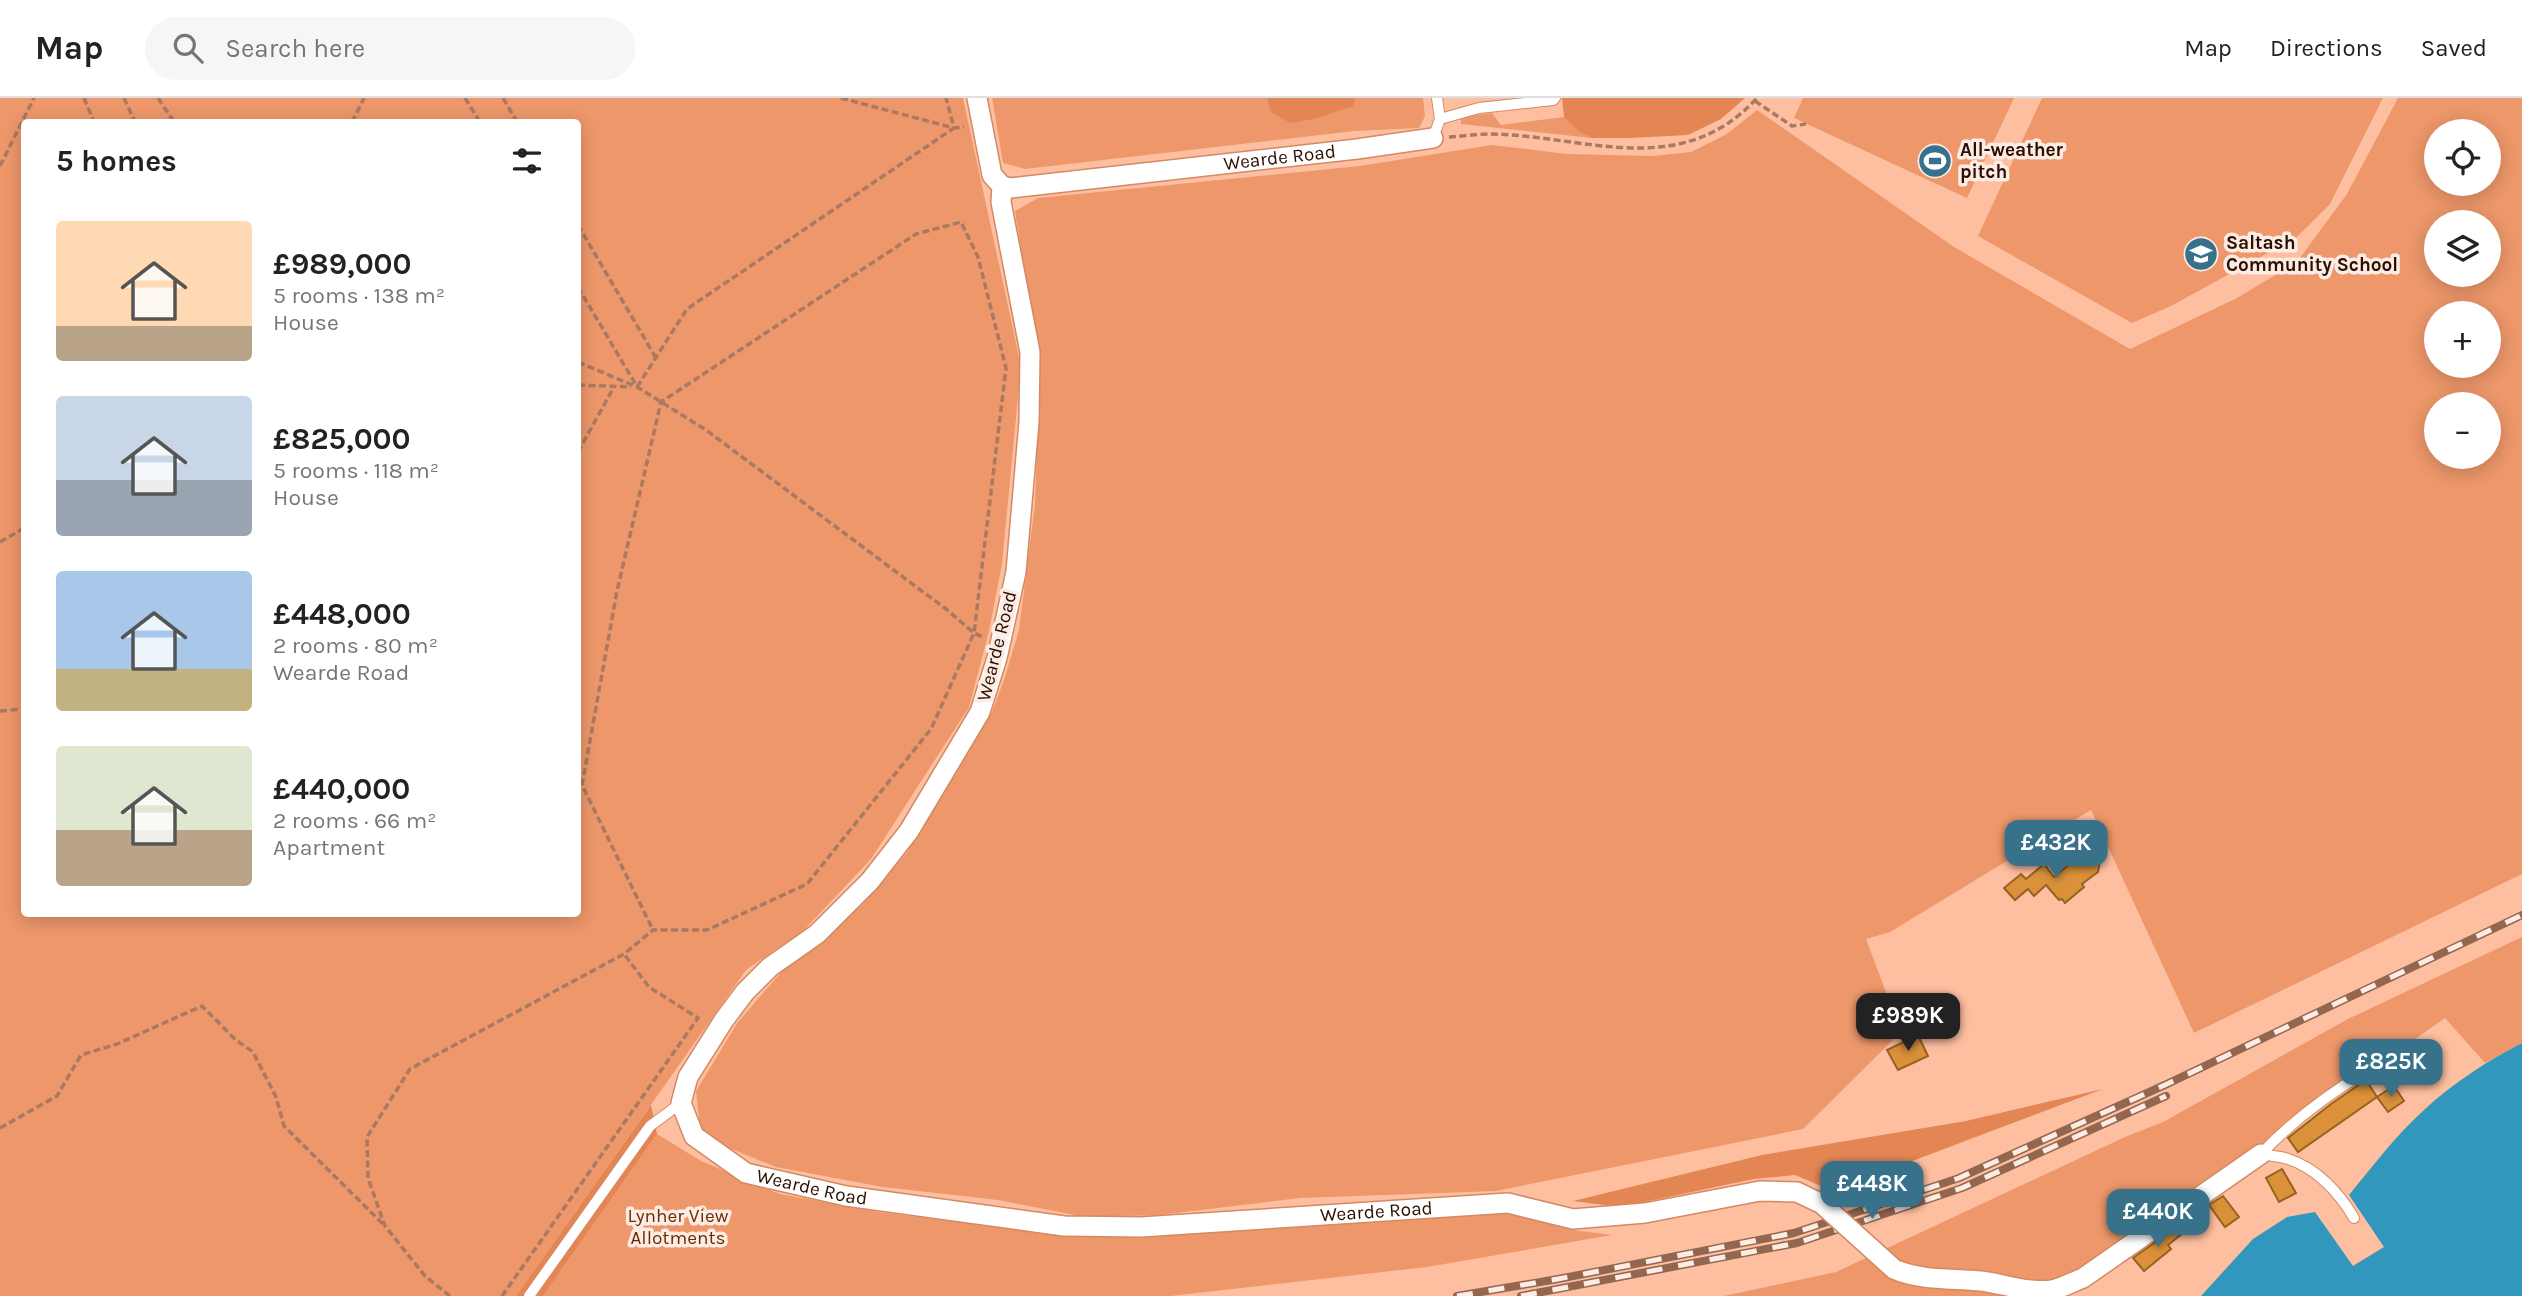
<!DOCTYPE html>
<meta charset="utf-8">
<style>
:root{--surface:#fff;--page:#f6f6f6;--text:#222;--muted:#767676;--line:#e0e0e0;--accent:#37718a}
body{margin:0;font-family:Karla,sans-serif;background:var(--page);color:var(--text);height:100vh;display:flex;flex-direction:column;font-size:26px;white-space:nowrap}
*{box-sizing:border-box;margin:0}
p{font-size:23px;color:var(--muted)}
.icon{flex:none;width:38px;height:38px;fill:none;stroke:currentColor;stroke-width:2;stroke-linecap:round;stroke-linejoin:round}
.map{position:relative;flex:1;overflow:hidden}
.details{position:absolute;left:21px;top:21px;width:560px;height:798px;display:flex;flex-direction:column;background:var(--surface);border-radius:7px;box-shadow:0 4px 18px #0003}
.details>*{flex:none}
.buttons{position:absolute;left:2424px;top:21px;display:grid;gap:14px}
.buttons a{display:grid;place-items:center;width:77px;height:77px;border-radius:50%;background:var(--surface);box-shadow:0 4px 18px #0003;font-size:35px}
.price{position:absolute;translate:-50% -60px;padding:0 16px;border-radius:14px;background:var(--accent);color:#fff;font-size:23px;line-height:46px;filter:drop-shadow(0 2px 4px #0008)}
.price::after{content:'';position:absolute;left:50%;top:42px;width:21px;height:16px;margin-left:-10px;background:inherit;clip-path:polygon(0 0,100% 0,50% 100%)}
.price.selected{background:#222;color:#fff}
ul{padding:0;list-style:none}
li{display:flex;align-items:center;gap:21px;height:175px;padding:0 35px}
li span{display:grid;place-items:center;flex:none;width:196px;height:140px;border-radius:7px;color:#555}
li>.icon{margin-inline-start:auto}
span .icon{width:84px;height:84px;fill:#fffc;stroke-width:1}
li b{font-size:30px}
h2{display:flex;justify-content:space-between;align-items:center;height:84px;padding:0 35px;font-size:30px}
header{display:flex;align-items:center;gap:42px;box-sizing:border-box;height:98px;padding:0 35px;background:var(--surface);border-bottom:2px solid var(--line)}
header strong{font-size:33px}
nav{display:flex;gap:38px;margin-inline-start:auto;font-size:24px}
.search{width:490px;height:63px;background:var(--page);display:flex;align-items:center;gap:18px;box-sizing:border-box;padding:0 24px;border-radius:38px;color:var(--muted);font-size:26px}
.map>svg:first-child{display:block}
</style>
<header>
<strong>Map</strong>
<div class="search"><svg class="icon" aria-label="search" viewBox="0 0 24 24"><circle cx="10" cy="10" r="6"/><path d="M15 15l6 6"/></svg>Search here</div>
<nav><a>Map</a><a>Directions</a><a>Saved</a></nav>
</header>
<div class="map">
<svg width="2522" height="1198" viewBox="0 0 2522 1198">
<rect width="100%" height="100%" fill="#febfa0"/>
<path fill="#ed976a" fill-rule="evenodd" d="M 0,0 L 963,0 L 1021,268 L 1002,466 L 989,533 L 969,609 L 871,761 L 804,832 L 746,872 L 516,1198 L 0,1198 ZM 24,24 L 578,24 L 578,816 L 24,816 Z
M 992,0 L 1423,0 L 1425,18 L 1419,30 L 1355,33 L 1025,71 L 1003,65 Z
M 1803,0 L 2014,0 L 1967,100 L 1794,20 Z
M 2042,0 L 2383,0 L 2330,106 L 2297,139 L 2171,208 L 2132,225 L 1978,138 Z
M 2398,0 L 2522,0 L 2522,776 L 2194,935 L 2091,712 L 1890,834 L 1866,841 L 1901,934 L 1803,1031 L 1496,1093 L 1300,1100 L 1159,1117 L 1085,1119 L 998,1102 L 883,1089 L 776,1069 L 724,1048 L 700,1029 L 696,993 L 738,924 L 784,871 L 862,807 L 908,753 L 992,614 L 1005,579 L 1019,532 L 1035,406 L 1040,271 L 1015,113 L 1038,100 L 1360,68 L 1492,47 L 1567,56 L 1652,58 L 1691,54 L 1727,36 L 1757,12 L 1954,149 L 2130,251 L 2237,200 L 2297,164 L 2347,96 ZM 2436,33 L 2488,33 L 2488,86 L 2436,86 ZM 2436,124 L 2488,124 L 2488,177 L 2436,177 ZM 2436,215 L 2488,215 L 2488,268 L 2436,268 ZM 2436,306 L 2488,306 L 2488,359 L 2436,359 Z
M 1492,15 L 1501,27 L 1564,19 L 1578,33 L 1592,40 L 1461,26 L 1461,19 Z
M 2522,839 L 2522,945 L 2485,965 L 2445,920 L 2048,1198 L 1724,1198 L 1836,1174 L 2125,1039 L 2163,1024 L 2348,921 Z
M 657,1036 L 701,1063 L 780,1096 L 878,1114 L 1028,1133 L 1165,1138 L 1499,1113 L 1572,1132 L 1612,1137 L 1427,1169 L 1170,1198 L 543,1198 Z"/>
<path fill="#e48654" d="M 1267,0 L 1355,0 L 1353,8 L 1314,21 L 1290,25 L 1271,14 Z
M 1562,0 L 1745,0 L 1721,21 L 1688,37 L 1630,40 L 1592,40 L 1578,33 L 1564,19 Z
M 2103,991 L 1833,1093 L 1795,1077 L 1754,1081 L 1620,1109 L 1573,1103 L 1762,1057 L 1966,1023 Z
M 651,1007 L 657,1036 L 543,1198 L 516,1198 Z"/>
<path fill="#3297bd" d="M 2522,945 L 2522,1198 L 2201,1198 L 2253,1141 L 2287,1119 L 2315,1114 L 2353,1168 L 2384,1149 L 2349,1097 C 2373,1068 2396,1037 2424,1012 C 2453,985 2487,963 2522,945 Z"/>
<path fill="#da913a" stroke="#97621f" stroke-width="2" d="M 2086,756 L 2091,763 L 2100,763 L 2098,774 L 2082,786 L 2084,789 L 2065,805 L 2062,801 L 2059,802 L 2046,787 L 2034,798 L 2028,791 L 2015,802 L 2004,790 L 2021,776 L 2026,781 L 2044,766 L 2054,779 L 2078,759 L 2080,761 Z
M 1918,937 L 1928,958 L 1898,972 L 1887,952 Z
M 2366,982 L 2377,999 L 2298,1054 L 2288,1040 L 2331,1006 Z
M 2394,988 L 2404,1003 L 2388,1014 L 2377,999 Z
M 2282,1071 L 2296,1095 L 2279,1104 L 2266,1080 Z
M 2223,1098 L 2239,1119 L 2225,1129 L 2209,1107 Z
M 2181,1126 L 2187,1132 L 2168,1147 L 2171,1151 L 2144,1173 L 2133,1160 Z"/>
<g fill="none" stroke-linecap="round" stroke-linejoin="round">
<g stroke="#d38963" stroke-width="12">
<path id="service" d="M 1440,21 L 1479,10 L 1553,2 L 1555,0
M 1433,40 L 1440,21 L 1437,0
M 2261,1056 C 2293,1022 2330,995 2370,971 L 2378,981
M 2261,1056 C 2269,1058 2280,1058 2288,1061 C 2317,1070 2340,1096 2354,1120
M 529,1198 L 650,1028 L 681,1005"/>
</g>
<g stroke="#d38963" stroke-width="22">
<g id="minor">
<path id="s1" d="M 977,0 L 992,77 L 1002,88 L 1010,90 L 1357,51 L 1433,40"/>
<path id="s2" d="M 1002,88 L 1001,104 L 1030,254 L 1029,324 L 1016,474 L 997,560 L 980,614 L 909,733 L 870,783 L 817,836 L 770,869 L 745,894 L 724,922 L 688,979 L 681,1005 L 694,1038 L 746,1075 L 846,1098 L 1064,1128 L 1141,1129 L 1508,1105 L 1573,1121 L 1645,1115 L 1760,1093 L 1797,1094 L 1822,1106"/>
<path d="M 1894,1171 C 1921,1183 1952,1180 1981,1183 C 2004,1186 2028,1195 2052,1192 C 2062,1190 2073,1184 2083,1180 L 2261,1056"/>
</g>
</g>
<path stroke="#aa7961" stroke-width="3.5" stroke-dasharray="7 3.5" stroke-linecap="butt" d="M 84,0 L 94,24
M 124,0 L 135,24
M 158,0 L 174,24
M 465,0 L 480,24
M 503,0 L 517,24
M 841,0 L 954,30 L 964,29
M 1755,3 L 1792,28 L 1806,26
M 352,24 L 364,0
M 1449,39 C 1463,38 1478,36 1492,36 C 1586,38 1681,83 1757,0
M 0,68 L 34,0
M 578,127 L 656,260
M 578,189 L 636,287
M 578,264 L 637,289 L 706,332 L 946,511 L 974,535 L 983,539
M 578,287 L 631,289
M 637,289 L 687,211 L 954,30 L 946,0
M 578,354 L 615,287
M 0,444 L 24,430
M 0,613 L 24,611
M 0,1030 L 57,998 L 81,957 L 117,946 L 202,908 L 236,942 L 253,954 L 276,999 L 284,1028 L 384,1127
M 450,1198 L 425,1178 L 385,1128 L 368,1080 L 367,1039 L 410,971 L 624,856 L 653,832 L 707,832 L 807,786 L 931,631 L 974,535 L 1006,270 L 978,159 L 961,124 L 916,136 L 661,304 L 617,493 L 582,687 L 653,832
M 502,1198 L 698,920 L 649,889 L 624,856"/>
<use href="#service" stroke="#fff" stroke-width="10"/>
<use href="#minor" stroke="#fff" stroke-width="19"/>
<g stroke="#936650" stroke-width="8">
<path id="rail" d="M 1457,1198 L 1558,1181 L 1794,1135 L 1959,1080 L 2167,986 L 2522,817
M 1521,1198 L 1797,1145 L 1962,1090 L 2166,998"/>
</g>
<use href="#rail" stroke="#fcece4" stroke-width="5" stroke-dasharray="16" stroke-linecap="butt"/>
<g stroke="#d38963" stroke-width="22" stroke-linecap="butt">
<path id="minor-bridge" d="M 1822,1106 L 1894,1171"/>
</g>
<use href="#minor-bridge" stroke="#fff" stroke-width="19"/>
</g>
<defs>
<g id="stadium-disc" transform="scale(1.75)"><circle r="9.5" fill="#37718a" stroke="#fcece4"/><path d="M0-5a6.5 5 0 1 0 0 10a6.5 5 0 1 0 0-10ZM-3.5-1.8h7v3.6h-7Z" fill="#fff"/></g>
<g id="school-disc" transform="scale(1.75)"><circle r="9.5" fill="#37718a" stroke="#fcece4"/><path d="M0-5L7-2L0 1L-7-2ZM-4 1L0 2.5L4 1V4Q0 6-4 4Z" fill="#fff"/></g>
</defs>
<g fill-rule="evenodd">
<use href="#stadium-disc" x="1935" y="63"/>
<use href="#school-disc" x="2201" y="156"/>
</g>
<g text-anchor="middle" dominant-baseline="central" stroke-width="7" stroke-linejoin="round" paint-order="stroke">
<g font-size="19" font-weight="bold" fill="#2b0f02" stroke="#fcece4" text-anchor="start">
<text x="1960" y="52">All-weather<tspan x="1960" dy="22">pitch</tspan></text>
<text x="2226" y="145">Saltash<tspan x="2226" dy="22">Community School</tspan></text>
</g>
<g font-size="19" fill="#2b0f02" stroke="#fcece4">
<text stroke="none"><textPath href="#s1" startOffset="373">Wearde Road</textPath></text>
<text transform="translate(997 548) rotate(-76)">Wearde Road</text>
<text stroke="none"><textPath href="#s2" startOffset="1200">Wearde Road</textPath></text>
<text stroke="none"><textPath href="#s2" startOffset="1768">Wearde Road</textPath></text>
</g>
<g font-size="19" fill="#692d06" stroke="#fcece4">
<text x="678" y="1118">Lynher View<tspan x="678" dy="22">Allotments</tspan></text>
</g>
</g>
</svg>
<div class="buttons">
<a><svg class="icon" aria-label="locate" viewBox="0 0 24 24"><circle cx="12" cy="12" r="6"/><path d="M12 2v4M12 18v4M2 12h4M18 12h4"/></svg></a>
<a><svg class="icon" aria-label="layers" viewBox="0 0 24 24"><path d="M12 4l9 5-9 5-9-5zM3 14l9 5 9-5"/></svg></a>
<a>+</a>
<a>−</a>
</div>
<b class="price" style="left:2056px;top:782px">£432K</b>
<b class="price selected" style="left:1908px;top:955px">£989K</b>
<b class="price" style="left:2391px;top:1001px">£825K</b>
<b class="price" style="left:1872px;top:1123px">£448K</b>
<b class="price" style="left:2158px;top:1151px">£440K</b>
<section class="details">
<h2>5 homes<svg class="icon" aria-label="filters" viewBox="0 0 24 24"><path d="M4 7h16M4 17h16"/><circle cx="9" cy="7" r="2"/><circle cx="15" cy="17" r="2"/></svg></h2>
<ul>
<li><span style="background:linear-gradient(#ffd9b3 75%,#b9a48a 0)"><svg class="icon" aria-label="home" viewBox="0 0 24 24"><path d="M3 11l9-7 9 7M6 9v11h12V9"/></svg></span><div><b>£989,000</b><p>5 rooms · 138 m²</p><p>House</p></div></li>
<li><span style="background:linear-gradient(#c9d6e8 60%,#9aa5b1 0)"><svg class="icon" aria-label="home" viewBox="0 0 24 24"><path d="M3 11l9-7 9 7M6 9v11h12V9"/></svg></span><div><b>£825,000</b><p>5 rooms · 118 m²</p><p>House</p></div></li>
<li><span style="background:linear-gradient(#a9c7e8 70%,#c2b280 0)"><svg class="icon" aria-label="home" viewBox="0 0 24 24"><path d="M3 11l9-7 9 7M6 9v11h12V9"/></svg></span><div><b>£448,000</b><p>2 rooms · 80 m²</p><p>Wearde Road</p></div></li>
<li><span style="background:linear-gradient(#dfe7d0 60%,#b9a48a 0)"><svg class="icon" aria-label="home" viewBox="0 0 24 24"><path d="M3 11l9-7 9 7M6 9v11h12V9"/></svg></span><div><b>£440,000</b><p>2 rooms · 66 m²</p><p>Apartment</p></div></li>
</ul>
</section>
</div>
